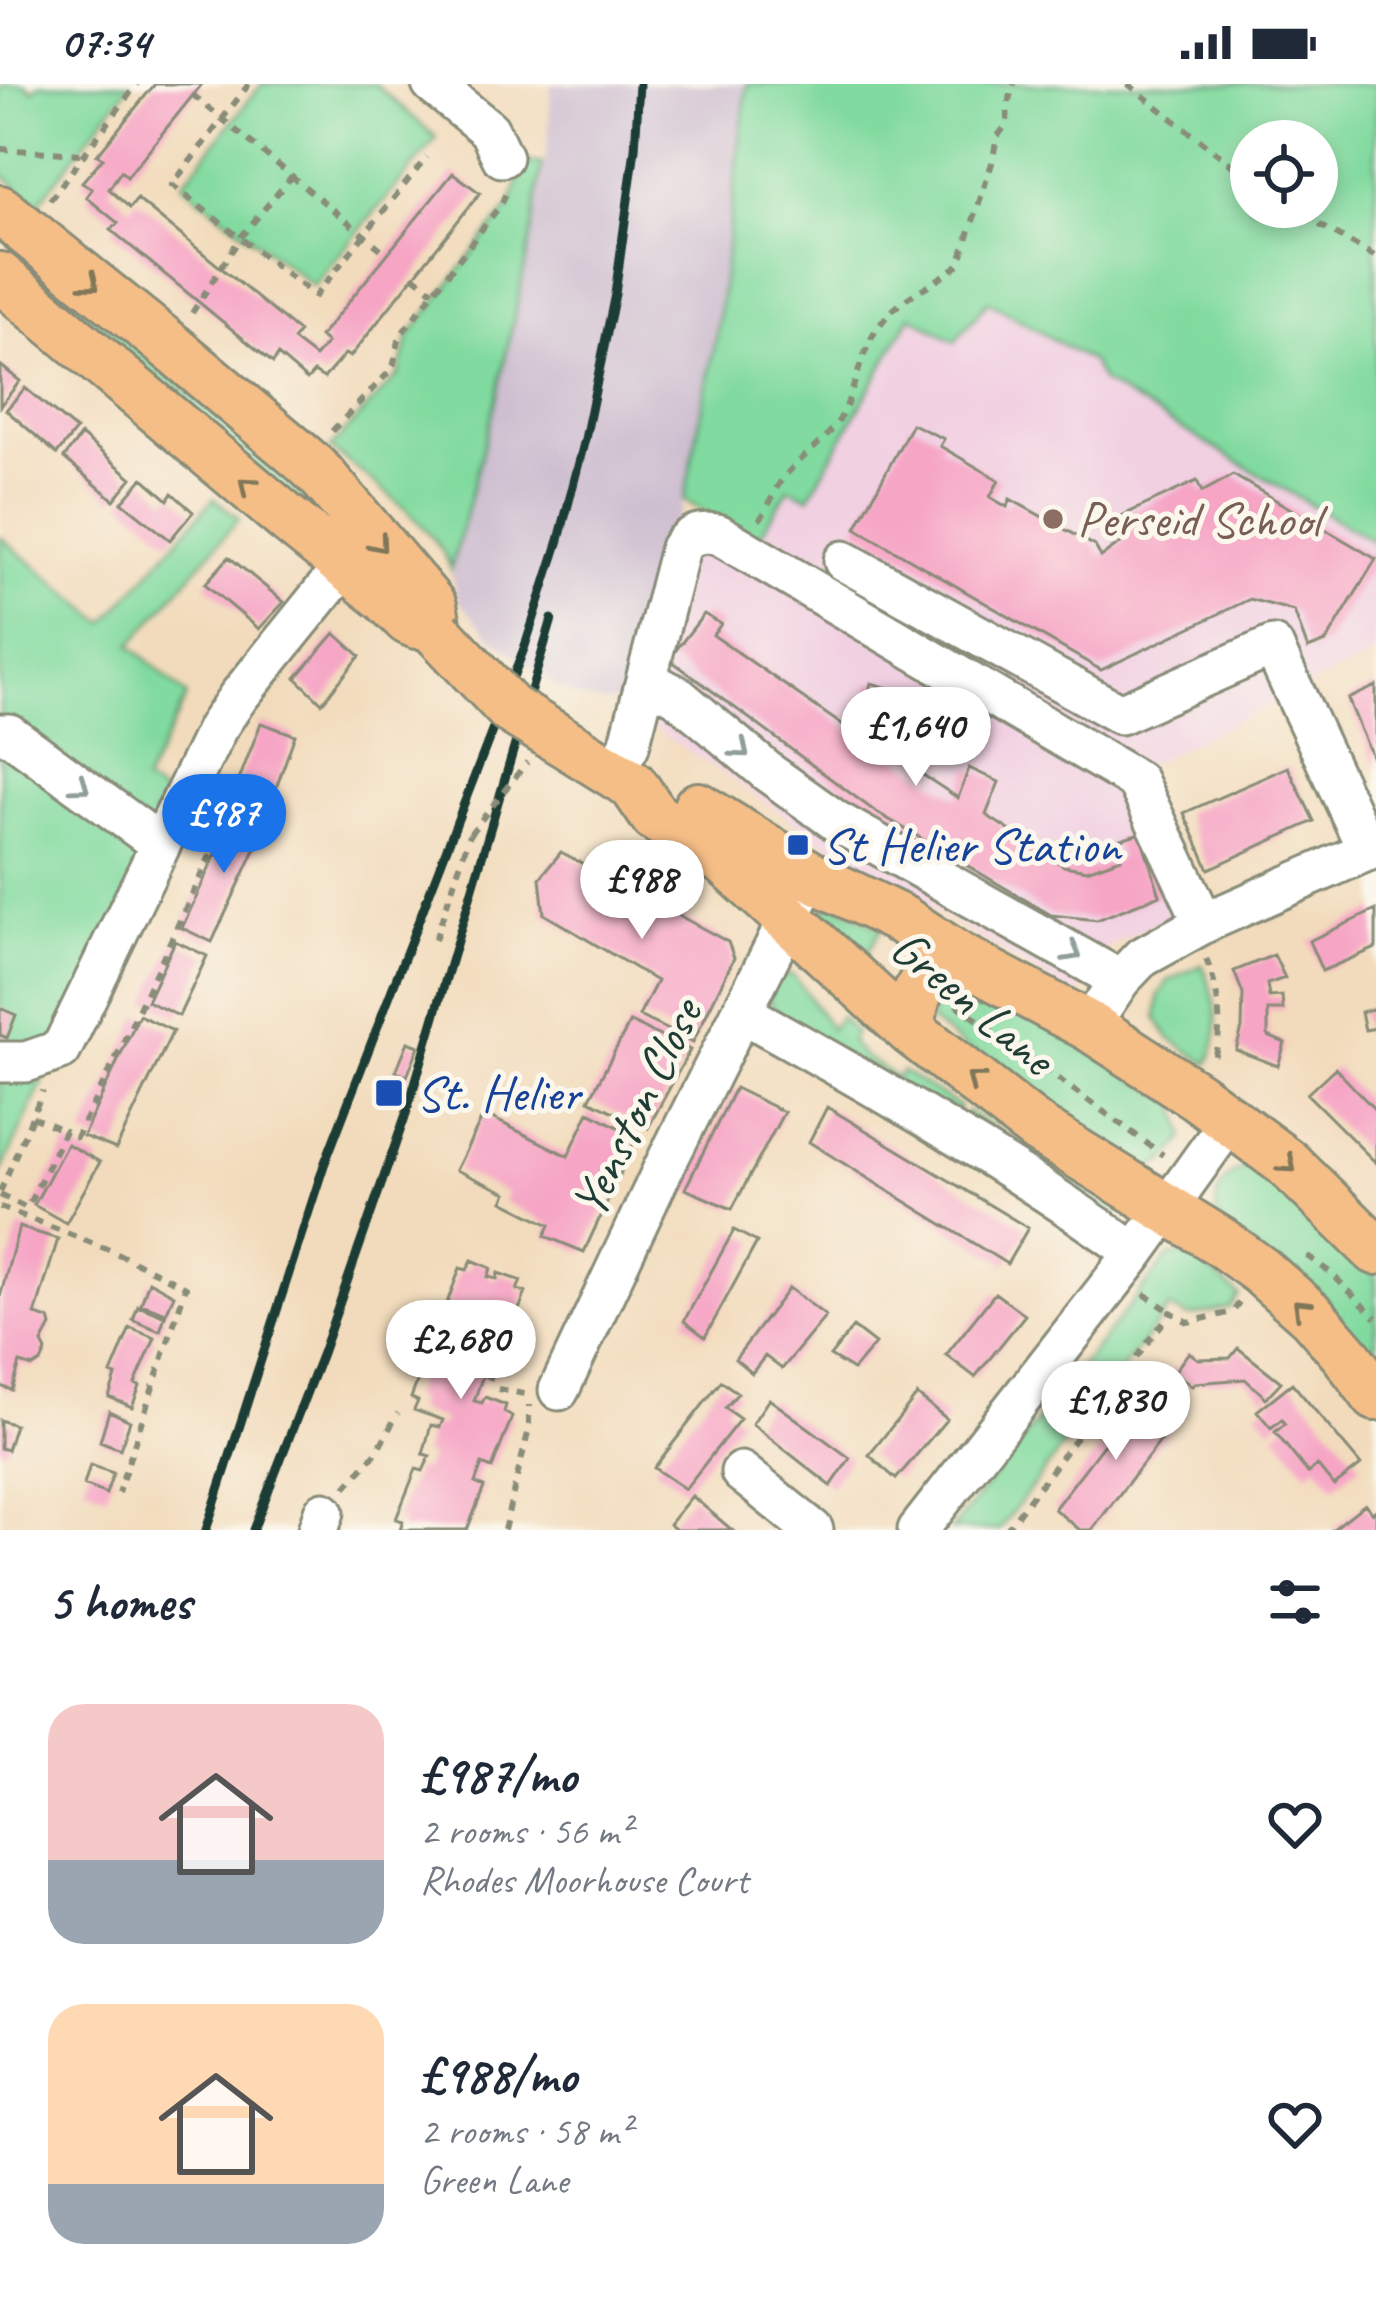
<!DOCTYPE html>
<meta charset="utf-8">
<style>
:root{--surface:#fff;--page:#f6f6f7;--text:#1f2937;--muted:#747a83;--accent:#1a73e8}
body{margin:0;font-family:Caveat,sans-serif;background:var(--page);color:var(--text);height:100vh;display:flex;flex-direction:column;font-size:45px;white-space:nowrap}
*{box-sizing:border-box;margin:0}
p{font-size:39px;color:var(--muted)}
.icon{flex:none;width:66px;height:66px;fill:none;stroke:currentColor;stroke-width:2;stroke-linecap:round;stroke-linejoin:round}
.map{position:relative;height:1446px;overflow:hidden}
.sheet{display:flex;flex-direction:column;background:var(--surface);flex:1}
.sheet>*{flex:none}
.controls{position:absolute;left:1230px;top:36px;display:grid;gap:24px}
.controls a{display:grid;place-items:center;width:108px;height:108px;border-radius:50%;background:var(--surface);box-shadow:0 6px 18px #0003;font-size:60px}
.price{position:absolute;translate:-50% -102px;padding:0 27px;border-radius:42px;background:#fff;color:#222;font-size:39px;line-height:78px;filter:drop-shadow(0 3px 6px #0008)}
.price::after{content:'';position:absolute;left:50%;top:72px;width:36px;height:27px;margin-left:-18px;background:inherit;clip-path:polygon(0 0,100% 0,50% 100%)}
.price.on{background:var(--accent);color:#fff}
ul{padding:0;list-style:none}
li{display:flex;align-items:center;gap:36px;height:300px;padding:0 48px}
li span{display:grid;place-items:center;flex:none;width:336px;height:240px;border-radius:36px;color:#555}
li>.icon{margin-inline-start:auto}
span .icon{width:144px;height:144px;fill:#fffc;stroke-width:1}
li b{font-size:51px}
h2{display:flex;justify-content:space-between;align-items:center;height:144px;padding:0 48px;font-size:51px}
.status{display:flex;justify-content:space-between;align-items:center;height:84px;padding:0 60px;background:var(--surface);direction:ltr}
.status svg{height:33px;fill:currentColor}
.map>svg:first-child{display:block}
</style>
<div class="status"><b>07:34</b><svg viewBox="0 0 49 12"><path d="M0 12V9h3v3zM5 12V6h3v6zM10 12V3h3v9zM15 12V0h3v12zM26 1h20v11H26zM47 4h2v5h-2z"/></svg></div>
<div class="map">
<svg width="1376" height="1446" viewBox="0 0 1376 1446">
<rect width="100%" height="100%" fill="#fbf7ec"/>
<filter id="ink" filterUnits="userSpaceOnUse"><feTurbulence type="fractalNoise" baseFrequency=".00833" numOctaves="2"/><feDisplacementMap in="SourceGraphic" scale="24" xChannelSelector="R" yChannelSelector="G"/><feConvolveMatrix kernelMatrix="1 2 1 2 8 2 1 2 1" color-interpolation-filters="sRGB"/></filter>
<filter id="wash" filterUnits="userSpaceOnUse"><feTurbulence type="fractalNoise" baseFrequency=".004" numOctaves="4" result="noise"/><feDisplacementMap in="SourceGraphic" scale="48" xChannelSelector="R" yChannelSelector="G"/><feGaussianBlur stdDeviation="2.7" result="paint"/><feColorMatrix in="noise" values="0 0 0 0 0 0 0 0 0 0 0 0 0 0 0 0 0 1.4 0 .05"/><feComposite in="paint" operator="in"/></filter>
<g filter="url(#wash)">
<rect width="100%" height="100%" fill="#f2dbbc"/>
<path fill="#f1d0e2" d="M 987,217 L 1091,278 L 1102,298 L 1376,459 L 1376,570 L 1141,683 L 756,458 L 789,404 L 809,412 L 911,232 Z
M 705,457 L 1133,701 L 1176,826 L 1169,834 L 1111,861 L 1076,913 L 841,769 L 654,644 L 666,571 L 688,469 Z"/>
<path fill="#cebed0" d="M 551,0 L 747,0 L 716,254 L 684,416 L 625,617 L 605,619 L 579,614 L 556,602 L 489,551 L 457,515 L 451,485 L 497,312 L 530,158 L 548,59 Z"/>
<path fill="#81da9f" stroke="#508c6a" stroke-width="3" fill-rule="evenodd" d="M 4,0 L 25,0 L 33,7 L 39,0 L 130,0 L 37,121 L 0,87 L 0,6 Z
M 262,0 L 375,0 L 437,54 L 313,202 L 182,100 Z
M 747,0 L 1376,0 L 1376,459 L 1102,298 L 1091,278 L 988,217 L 955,258 L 911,232 L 809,413 L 789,404 L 756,458 L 684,416 L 716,254 ZM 1251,57 L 1317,57 L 1317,123 L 1251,123 Z
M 524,77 L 542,80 L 530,158 L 497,312 L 451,485 C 434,439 369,396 330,364 L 399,290 L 409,252 L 511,120 Z
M 31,180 L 38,181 L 360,452 L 420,523 L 23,190 L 26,183 Z
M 214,414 L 239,435 L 131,561 L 187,612 L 144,699 L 172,715 L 0,1091 L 0,453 L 105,539 Z
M 831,818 L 881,845 L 860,881 L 816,837 Z
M 1202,881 C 1216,908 1224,952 1208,980 L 1169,954 L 1157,934 L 1159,912 L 1168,897 Z
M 786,890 L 794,892 L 831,945 L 840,933 L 855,949 L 850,958 L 865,973 L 897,994 L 902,987 L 960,1023 L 951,1037 L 777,929 C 765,913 768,907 777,891 Z
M 961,891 L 1177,1020 L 1185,1053 C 1162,1089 1146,1089 1109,1073 L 930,937 L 938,898 Z
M 968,1027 L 1118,1121 L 1111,1137 L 959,1042 Z
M 1263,1080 L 1376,1182 L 1376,1290 L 1217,1132 C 1212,1100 1233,1083 1263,1080 Z
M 1189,1170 L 1239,1211 L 1230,1224 L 1188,1233 L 1169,1224 L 999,1446 L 951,1446 L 1169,1172 Z"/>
<g id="blocks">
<path fill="#f6a5c5" d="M 155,0 L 202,0 L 127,93 L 121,87 L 109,105 L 130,124 L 137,115 L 299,248 L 293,256 L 315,273 L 327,259 L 320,253 L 453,89 L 480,109 L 350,273 L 345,270 L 324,294 L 314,288 L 307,296 L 278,271 L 273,279 L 111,146 L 118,139 L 86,113 L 92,105 L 82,98 L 103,74 L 97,71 Z
M 0,281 L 20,297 L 0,322 Z
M 25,304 L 76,346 L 57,370 L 6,326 Z
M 912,340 L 944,355 L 940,362 L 999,396 L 990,413 L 1007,423 L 1010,415 L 1095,462 L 1101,473 L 1125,456 L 1115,435 L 1197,397 L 1202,408 L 1233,391 L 1376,475 L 1326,558 L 1308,565 L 1294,527 L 1250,515 L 1101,586 L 856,444 Z
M 81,351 L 132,394 L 114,416 L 64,374 Z
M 143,394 L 168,416 L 172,409 L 193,428 L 170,456 L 122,418 Z
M 229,473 L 284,518 L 259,545 L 205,500 Z
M 704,530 L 721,540 L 713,551 L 858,652 L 871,599 L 895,606 L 879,662 L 958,714 L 969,684 L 999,698 L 986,731 L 1064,782 L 1087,786 L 1121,774 L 1114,757 L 1140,749 L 1160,811 L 1097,836 L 1051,831 L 873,726 L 669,575 Z
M 335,549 L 360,572 L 322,619 L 296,594 Z
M 1376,602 L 1376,682 L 1348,615 Z
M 261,639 L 295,651 L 271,718 L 235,706 Z
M 1288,683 L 1314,737 L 1209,785 L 1184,729 Z
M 236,726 L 267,740 L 212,858 L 182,844 Z
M 561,768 L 728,858 L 734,874 L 693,958 L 639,932 L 657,897 L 544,830 L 540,794 Z
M 1376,826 L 1376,864 L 1322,887 L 1309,857 Z
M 175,857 L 207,872 L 179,932 L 147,917 Z
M 1274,871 L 1285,894 L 1267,900 L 1269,913 L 1282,912 L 1283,926 L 1268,926 L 1268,952 L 1285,959 L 1278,982 L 1236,966 L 1242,944 L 1243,910 L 1234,887 Z
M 0,924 L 16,931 L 7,954 L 0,951 Z
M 1376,924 L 1376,944 L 1365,946 L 1361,928 Z
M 139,931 L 173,947 L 116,1065 L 83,1052 Z
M 630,938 L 690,966 L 648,1044 L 589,1016 Z
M 408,958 L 419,962 L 407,992 L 396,987 Z
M 1335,984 L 1376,1027 L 1376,1079 L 1307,1010 Z
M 735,1004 L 784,1028 L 732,1125 L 685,1105 Z
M 827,1023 L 1028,1144 L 1007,1180 L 809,1058 Z
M 589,1028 L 637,1053 L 584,1168 L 545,1152 L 550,1141 L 503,1117 L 507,1109 L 456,1086 L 484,1030 L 568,1072 Z
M 67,1060 L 100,1078 L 66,1139 L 34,1121 Z
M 19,1143 L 58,1155 L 35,1231 L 49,1235 L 51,1242 L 42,1259 L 46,1267 L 41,1278 L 33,1283 L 20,1279 L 12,1306 L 0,1302 L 0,1213 Z
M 734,1146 L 757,1158 L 705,1253 L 684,1237 Z
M 472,1176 L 491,1184 L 488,1193 L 497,1195 L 498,1189 L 521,1197 L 517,1206 L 526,1208 L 516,1233 L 505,1229 L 502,1241 L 512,1244 L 491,1295 L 483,1291 L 474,1317 L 482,1319 L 485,1313 L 506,1321 L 504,1328 L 512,1333 L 492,1384 L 482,1380 L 475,1399 L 484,1403 L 467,1446 L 400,1446 L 403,1437 L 396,1435 L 416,1385 L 423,1387 L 430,1372 L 423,1370 L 431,1341 L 440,1343 L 443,1336 L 414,1326 L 418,1317 L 411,1314 L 430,1263 L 439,1265 L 444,1248 L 437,1246 L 460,1184 L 467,1186 Z
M 149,1197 L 174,1211 L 166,1229 L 141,1220 Z
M 789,1204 L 826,1232 L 782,1285 L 765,1272 L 752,1289 L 735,1275 Z
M 995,1209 L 1025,1231 L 975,1293 L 946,1271 Z
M 138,1222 L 165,1232 L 160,1247 L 133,1236 Z
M 853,1243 L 875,1260 L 853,1286 L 830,1272 Z
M 130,1244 L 155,1254 L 135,1300 L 140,1302 L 132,1323 L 109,1313 L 116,1292 L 111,1290 Z
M 1238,1264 L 1281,1298 L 1266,1314 L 1245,1295 L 1195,1299 L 1192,1302 L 1174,1288 L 1189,1268 L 1198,1275 L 1230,1274 Z
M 721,1297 L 738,1309 L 725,1324 L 740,1335 L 685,1405 L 654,1384 Z
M 1292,1299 L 1361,1381 L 1334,1402 L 1317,1381 L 1308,1389 L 1275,1348 L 1285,1340 L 1282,1335 L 1271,1344 L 1257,1327 Z
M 1144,1308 L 1178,1334 L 1092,1446 L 1080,1446 L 1054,1425 Z
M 917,1311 L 947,1335 L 896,1395 L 869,1371 Z
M 769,1315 L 850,1374 L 831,1402 L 752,1340 Z
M 109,1327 L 130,1337 L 120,1365 L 100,1357 Z
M 0,1336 L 15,1341 L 7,1366 L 0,1364 Z
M 90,1381 L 113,1389 L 106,1410 L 84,1401 Z
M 692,1412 L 732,1446 L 676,1446 L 669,1440 Z
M 1365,1420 L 1372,1429 L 1376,1426 L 1376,1446 L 1332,1446 Z"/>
</g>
</g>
<g filter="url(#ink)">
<use href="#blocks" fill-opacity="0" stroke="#888c78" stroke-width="3"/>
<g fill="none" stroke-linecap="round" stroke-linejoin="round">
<g stroke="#888c78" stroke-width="45">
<path id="minor" d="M 432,0 L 489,46 L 502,73
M 844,477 L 1120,630 L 1273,562 L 1368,767
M 647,597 L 676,611 L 769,689 L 836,737 L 1120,896
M 0,650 L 9,650 L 160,760
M 613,689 L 629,662 L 680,464 C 690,449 701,448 718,450 L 1137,697 L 1204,839
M 743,929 C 877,1003 1011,1080 1135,1169
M 1089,942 L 1120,896 L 1141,874 L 1204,839 L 1376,763
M 0,978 L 26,978 L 61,966 L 217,644 L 238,613 L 345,481
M 559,1306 L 664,1083 L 800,812
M 741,1388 L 813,1446
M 318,1446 L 324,1428
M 918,1446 L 1135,1169 L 1231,1035"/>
</g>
<g stroke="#888c78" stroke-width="54">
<path id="major" d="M 0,126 L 171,263 L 305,376 L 321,391 L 432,522 L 438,549
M 0,193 L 290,437 L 386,514 L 408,536 L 417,540
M 583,670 L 633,701 L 655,733 L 727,779 L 911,947 L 1038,1045 L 1221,1158 L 1261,1187 L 1312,1232 L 1345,1270 L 1376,1312
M 698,723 L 813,793 L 902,836 L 960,874 L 1089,942 L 1197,1012 L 1287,1079 L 1376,1166
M 911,947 C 912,908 922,888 960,874"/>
</g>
<path stroke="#888c78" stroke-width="6" stroke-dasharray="9 9" stroke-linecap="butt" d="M 249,0 L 172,101 L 315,212 L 427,73
M 1128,0 L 1251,96
M 193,11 L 387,170
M 0,65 L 80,70
M 50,116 L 137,0
M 1288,123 L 1376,173
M 414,192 L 433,207
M 192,229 L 240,154 L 292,92
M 332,347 L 393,284 L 400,252 L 502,119 L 508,103
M 759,436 C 770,424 772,408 782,396 C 800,371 831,356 844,327 C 856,301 862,265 879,242 C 902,210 931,204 959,180 L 992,79 L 997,53 L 1007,40 L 1008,21 L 1014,0
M 435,856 L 470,750
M 1206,875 C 1219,907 1225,946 1212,979
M 956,920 L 1163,1071
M 32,1033 L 65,1047
M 0,1108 L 43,1007
M 0,1111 L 27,1124 L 65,1047 L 76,1053 L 109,989 L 235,718 L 224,713 L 226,710
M 0,1123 L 112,1167 L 186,1203 L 118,1409
M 1307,1172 L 1331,1189 L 1376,1234
M 1144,1210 L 1171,1228
M 498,1305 L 529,1311
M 1054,1329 L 1080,1348
M 346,1403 L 376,1369 L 398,1329
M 504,1446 L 529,1345 L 529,1321
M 1006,1446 L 1171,1228 L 1188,1238 L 1233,1228 L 1239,1219"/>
<use href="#minor" stroke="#fff" stroke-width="39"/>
<use href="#major" stroke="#f6be87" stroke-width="48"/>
<path stroke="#1f3d34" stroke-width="9" d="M 206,1446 L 324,1081 L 525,562 L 559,456 L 585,355 L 615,210 L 635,65 L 639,0
M 253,1446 L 322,1269 L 406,1030 L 552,535"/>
<g stroke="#888c78" stroke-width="54" stroke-linecap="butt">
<path id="major-bridge" d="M 438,549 L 510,625 L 583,670"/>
</g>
<path stroke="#888c78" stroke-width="6" stroke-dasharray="9 9" stroke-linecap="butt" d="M 470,750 L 527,678"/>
<use href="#major-bridge" stroke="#f6be87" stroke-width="48"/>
</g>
<defs><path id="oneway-chevron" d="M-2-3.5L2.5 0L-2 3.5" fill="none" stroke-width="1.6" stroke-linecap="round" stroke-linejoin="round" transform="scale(3)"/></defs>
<g stroke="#807759">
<use href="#oneway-chevron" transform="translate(91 199) rotate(39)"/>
<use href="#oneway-chevron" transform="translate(247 401) rotate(-140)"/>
<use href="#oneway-chevron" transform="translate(379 460) rotate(50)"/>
<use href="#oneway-chevron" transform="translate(975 996) rotate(-142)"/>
<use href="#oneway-chevron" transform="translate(1288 1081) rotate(41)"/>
<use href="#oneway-chevron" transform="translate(1301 1223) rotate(-136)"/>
</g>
<g stroke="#8f9e9a">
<use href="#oneway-chevron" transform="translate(741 666) rotate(40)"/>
<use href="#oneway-chevron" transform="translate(81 702) rotate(36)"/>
<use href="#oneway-chevron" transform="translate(1073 869) rotate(29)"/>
</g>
</g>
<circle fill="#8d6e63" stroke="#fbf7ec" stroke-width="4.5" cx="1053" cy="435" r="12"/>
<g fill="#1a4fb4" stroke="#fbf7ec" stroke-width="4.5">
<rect x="786" y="749" width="24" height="24" rx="6"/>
<rect x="374" y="994" width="30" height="30" rx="6"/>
</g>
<g text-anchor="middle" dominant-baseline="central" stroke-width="10" stroke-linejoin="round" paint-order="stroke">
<g font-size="51" fill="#785e54" stroke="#fbf7ec" text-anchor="start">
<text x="1077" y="435">Perseid School</text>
</g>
<g font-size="51" fill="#164399" stroke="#fbf7ec" text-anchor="start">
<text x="822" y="761">St Helier Station</text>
<text x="416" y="1009">St. Helier</text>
</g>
<g font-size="51" fill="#1f3d34" stroke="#fbf7ec">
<text transform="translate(973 918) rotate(40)">Green Lane</text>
<text transform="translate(636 1024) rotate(-64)">Yenston Close</text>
</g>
</g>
</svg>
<div class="controls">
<a><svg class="icon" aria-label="locate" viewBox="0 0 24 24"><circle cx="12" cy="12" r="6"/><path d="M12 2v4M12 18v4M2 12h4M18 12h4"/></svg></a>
</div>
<b class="price" style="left:916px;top:705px">£1,640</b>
<b class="price on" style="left:224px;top:792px">£987</b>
<b class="price" style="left:642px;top:858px">£988</b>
<b class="price" style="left:461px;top:1318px">£2,680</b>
<b class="price" style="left:1116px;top:1379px">£1,830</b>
</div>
<section class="sheet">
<h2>5 homes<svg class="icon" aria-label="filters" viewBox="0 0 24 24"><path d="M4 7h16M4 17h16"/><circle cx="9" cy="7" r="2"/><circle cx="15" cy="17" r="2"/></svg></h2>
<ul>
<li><span style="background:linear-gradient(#f6c9c9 65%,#9aa5b1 0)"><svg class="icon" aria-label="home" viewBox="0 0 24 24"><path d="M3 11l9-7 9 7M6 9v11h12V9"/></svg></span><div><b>£987/mo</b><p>2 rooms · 56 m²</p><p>Rhodes Moorhouse Court</p></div><svg class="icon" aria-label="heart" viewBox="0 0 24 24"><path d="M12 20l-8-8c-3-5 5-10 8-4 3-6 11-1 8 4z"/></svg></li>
<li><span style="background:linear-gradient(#ffd9b3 75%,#9aa5b1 0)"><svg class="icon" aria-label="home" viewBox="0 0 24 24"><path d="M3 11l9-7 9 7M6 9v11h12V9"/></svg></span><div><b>£988/mo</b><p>2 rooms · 58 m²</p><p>Green Lane</p></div><svg class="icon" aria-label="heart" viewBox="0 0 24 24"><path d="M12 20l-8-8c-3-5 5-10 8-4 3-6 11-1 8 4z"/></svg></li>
</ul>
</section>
